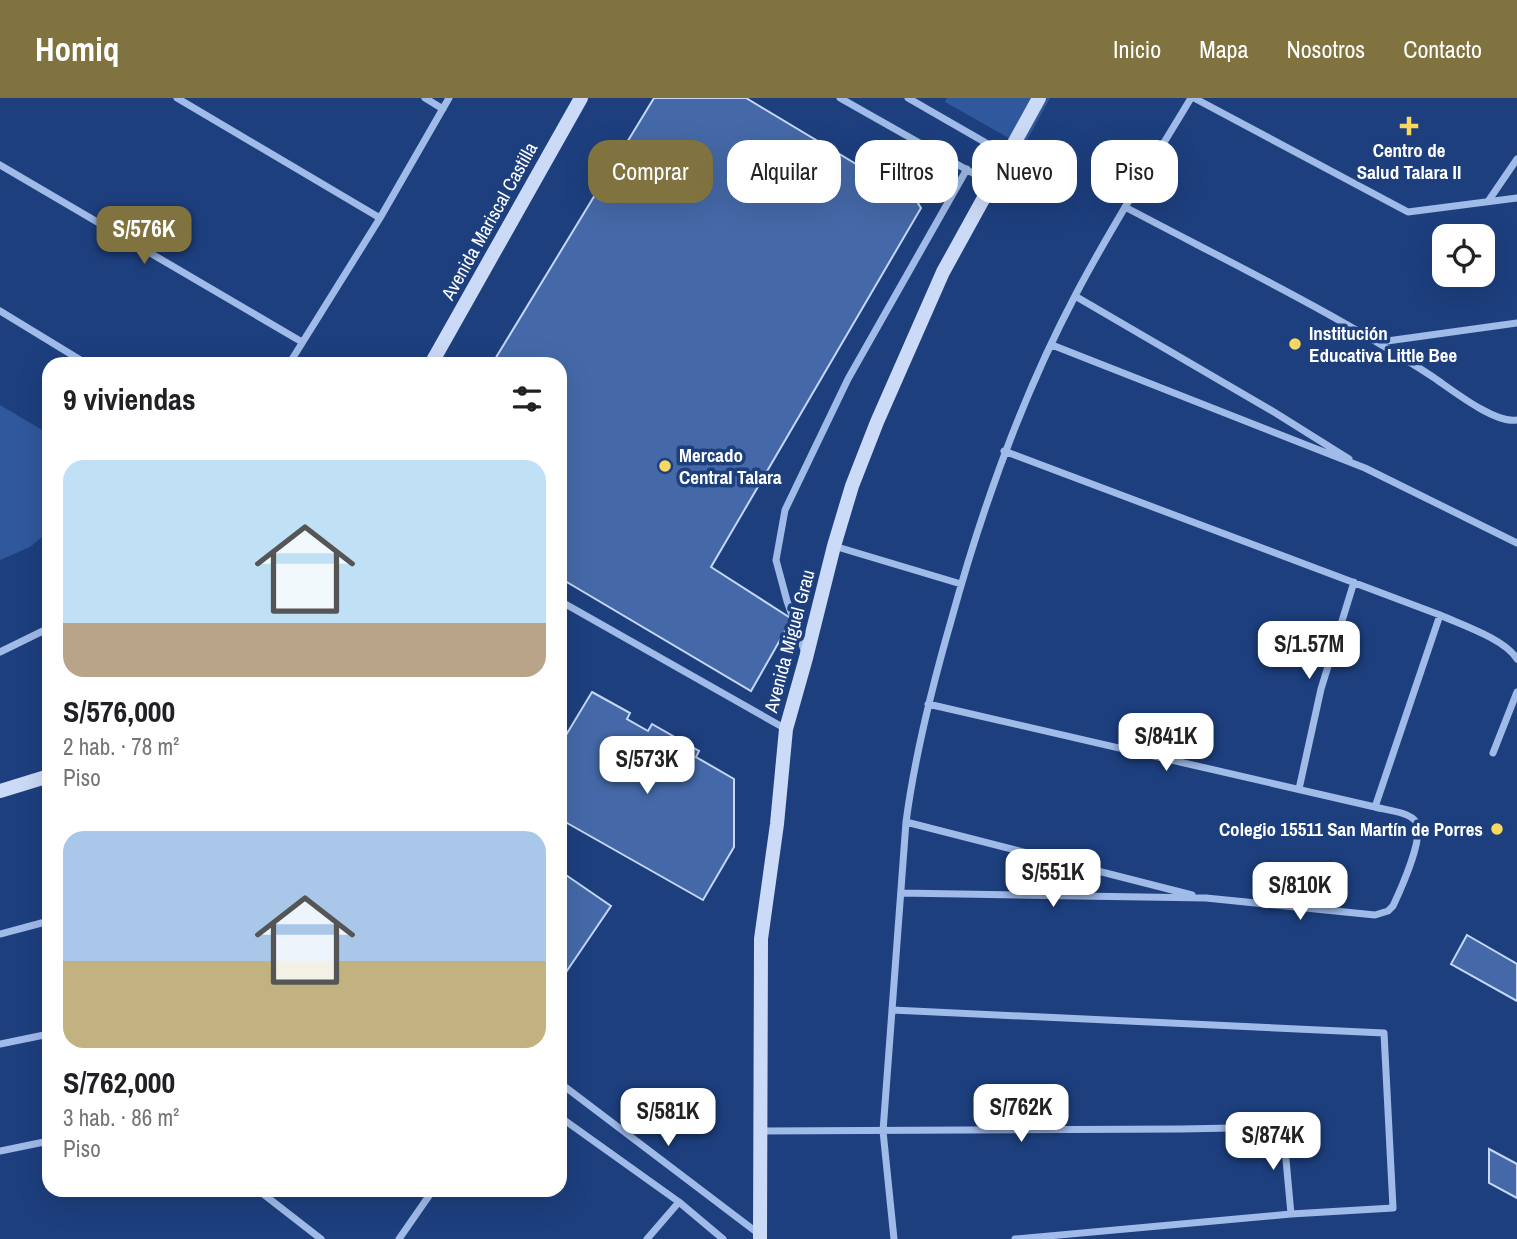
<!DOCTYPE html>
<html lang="es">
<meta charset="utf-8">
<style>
:root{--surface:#fff;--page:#f2f2f2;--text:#202124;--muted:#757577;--accent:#81733f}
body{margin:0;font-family:"Archivo Narrow",sans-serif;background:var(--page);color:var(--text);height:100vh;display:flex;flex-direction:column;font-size:26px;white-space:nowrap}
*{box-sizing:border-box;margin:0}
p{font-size:23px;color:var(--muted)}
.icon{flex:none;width:38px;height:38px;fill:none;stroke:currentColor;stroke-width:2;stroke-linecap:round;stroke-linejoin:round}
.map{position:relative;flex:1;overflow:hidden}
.drawer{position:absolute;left:42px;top:259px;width:525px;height:840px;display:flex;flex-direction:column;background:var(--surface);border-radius:21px;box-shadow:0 7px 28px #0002}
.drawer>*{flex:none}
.hud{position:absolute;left:588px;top:42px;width:665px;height:63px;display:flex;gap:14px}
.controls{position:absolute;left:1432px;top:126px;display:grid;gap:14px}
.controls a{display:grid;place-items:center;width:63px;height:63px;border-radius:14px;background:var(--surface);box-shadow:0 7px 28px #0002;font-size:35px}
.price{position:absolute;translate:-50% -60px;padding:0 16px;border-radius:14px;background:#fff;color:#222;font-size:23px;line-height:46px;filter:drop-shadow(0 2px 4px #0008)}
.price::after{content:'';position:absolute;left:50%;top:42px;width:21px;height:16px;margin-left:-10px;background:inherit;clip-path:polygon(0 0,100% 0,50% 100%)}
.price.active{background:var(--accent);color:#fff}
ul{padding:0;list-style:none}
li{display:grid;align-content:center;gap:14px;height:371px;padding:0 21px}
li span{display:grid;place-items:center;height:217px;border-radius:21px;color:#555}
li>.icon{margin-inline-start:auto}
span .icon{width:126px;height:126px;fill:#fffc;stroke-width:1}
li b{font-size:30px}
h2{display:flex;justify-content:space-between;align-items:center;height:84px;padding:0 21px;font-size:30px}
.pill{padding:0 24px;border-radius:21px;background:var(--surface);box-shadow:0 7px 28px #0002;font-size:24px;line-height:63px}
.pill.active{background:var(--accent);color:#fff}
header{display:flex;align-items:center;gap:42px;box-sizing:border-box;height:98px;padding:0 35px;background:var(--accent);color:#fff}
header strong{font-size:33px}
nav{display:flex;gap:38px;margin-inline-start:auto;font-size:24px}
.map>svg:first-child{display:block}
</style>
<header>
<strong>Homiq</strong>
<nav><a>Inicio</a><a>Mapa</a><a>Nosotros</a><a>Contacto</a></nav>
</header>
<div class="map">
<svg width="1517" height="1141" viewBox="0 0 1517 1141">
<rect width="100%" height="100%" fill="#1d3f7e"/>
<path fill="#30589d" d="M 947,0 L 1050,0 L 1027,42 L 1014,43 L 945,4 Z
M 0,307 L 49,336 L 49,433 L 30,449 L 0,462 Z"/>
<path fill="#4569a8" stroke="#c4d7f6" stroke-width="2" d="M 654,0 L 746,0 L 916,102 L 921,110 L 711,469 L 792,521 L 751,593 L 560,480 L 560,266 L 492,266 Z
M 592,594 L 630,615 L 627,621 L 648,633 L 652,626 L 699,653 L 696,659 L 734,681 L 734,749 L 703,802 L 560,721 L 560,647 Z
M 563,775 L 611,808 L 560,883 L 560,780 Z
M 1467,837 L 1517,866 L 1517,903 L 1451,866 Z
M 1489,1051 L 1517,1066 L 1517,1100 L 1489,1085 Z"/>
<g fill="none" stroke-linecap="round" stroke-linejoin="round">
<path stroke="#a0bbe8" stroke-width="7" d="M 177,0 L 380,120
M 425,0 L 443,11
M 840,0 L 992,86
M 908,0 L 1007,57
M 1194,0 L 1408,114 L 1517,100
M 0,67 L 302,244
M 1489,102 L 1517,61
M 1125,109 C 1229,164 1335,215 1433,279 C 1452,292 1495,326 1517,322
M 1075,198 L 1274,314 L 1349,361
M 0,213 L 87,266
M 1380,244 L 1517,225
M 1052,247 L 1365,370 L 1517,445
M 289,266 L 380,120 L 449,0
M 1004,353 L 1440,517 C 1462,527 1505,541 1517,561
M 834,448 L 961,486
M 560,503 L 786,631
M 0,554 L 49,530
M 805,555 L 787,503 L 776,462 L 785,412 L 848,281 L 967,71
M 1493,655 L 1517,594
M 1299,691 L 1321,591 L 1354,484
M 1375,709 L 1440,517
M 906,724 L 1192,797
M 901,795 L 1206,800 L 1375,817 L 1388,813 L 1393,808 C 1400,793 1425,738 1416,724 C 1410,714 1386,712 1375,709 L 928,606
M 1037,797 L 1040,758
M 0,836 L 49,823
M 892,912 L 1384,935 L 1393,1110 L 1291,1116 L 1015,1141
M 0,946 L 49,936
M 560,985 L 759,1136
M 560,1019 L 679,1104 L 723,1141
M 760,1033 L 1181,1031 L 1283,1029 L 1291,1116
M 0,1053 L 49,1043
M 258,1092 L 321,1141
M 399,1141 L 433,1092
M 647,1141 L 679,1104
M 894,1141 L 883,1033 L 906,724 C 915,656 932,589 951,523 C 982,410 1021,300 1076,196 C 1111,129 1152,65 1191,0"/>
<path stroke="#cbdaf6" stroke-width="14" d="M 431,266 L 581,0
M 0,693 L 49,678
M 760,1141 L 761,841 L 777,726 L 786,631 L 806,560 L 834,448 L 852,388 L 877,324 L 943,174 L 1039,0"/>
</g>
<g fill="#f8d85f" stroke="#1d3f7e" stroke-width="2.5">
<path d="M1405.5 17.5h7v7h7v7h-7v7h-7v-7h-7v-7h7z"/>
<circle cx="1295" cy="246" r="7"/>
<circle cx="665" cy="368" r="7"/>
<circle cx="1497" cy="731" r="7"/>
</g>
<g text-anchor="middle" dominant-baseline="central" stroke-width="7" stroke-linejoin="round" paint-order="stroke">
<g font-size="19" font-weight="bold" fill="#fff" stroke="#1d3f7e" text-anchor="start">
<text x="1409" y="52" text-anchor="middle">Centro de<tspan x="1409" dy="22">Salud Talara II</tspan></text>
<text x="1309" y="235">Institución<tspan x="1309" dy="22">Educativa Little Bee</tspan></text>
<text x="679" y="357">Mercado<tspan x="679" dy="22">Central Talara</tspan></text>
<text x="1483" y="731" text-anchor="end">Colegio 15511 San Martín de Porres</text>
</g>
<g font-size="19" fill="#fff" stroke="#1d3f7e">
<text transform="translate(489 123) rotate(-61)">Avenida Mariscal Castilla</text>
<text transform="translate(789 543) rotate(-75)">Avenida Miguel Grau</text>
</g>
</g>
</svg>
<div class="controls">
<a><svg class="icon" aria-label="locate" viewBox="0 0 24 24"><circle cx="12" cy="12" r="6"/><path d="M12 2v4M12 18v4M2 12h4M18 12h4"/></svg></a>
</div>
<b class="price active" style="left:144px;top:168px">S/576K</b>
<b class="price" style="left:1309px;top:583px">S/1.57M</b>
<b class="price" style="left:1166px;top:675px">S/841K</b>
<b class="price" style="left:647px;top:698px">S/573K</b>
<b class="price" style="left:1053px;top:811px">S/551K</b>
<b class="price" style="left:1300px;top:824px">S/810K</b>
<b class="price" style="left:1021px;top:1046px">S/762K</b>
<b class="price" style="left:668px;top:1050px">S/581K</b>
<b class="price" style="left:1273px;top:1074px">S/874K</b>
<div class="hud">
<a class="pill active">Comprar</a>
<a class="pill">Alquilar</a>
<a class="pill">Filtros</a>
<a class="pill">Nuevo</a>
<a class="pill">Piso</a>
</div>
<section class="drawer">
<h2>9 viviendas<svg class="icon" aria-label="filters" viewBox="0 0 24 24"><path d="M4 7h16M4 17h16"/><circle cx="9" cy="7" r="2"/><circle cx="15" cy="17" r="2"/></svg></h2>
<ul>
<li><span style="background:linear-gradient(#bfe0f5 75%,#b9a48a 0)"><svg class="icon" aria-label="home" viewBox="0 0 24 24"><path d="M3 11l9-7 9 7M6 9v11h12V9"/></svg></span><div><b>S/576,000</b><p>2 hab. · 78 m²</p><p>Piso</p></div></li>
<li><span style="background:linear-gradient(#a9c7e8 60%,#c2b280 0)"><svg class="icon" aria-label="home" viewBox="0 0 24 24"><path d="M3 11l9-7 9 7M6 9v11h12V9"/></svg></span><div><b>S/762,000</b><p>3 hab. · 86 m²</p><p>Piso</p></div></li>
</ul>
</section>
</div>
